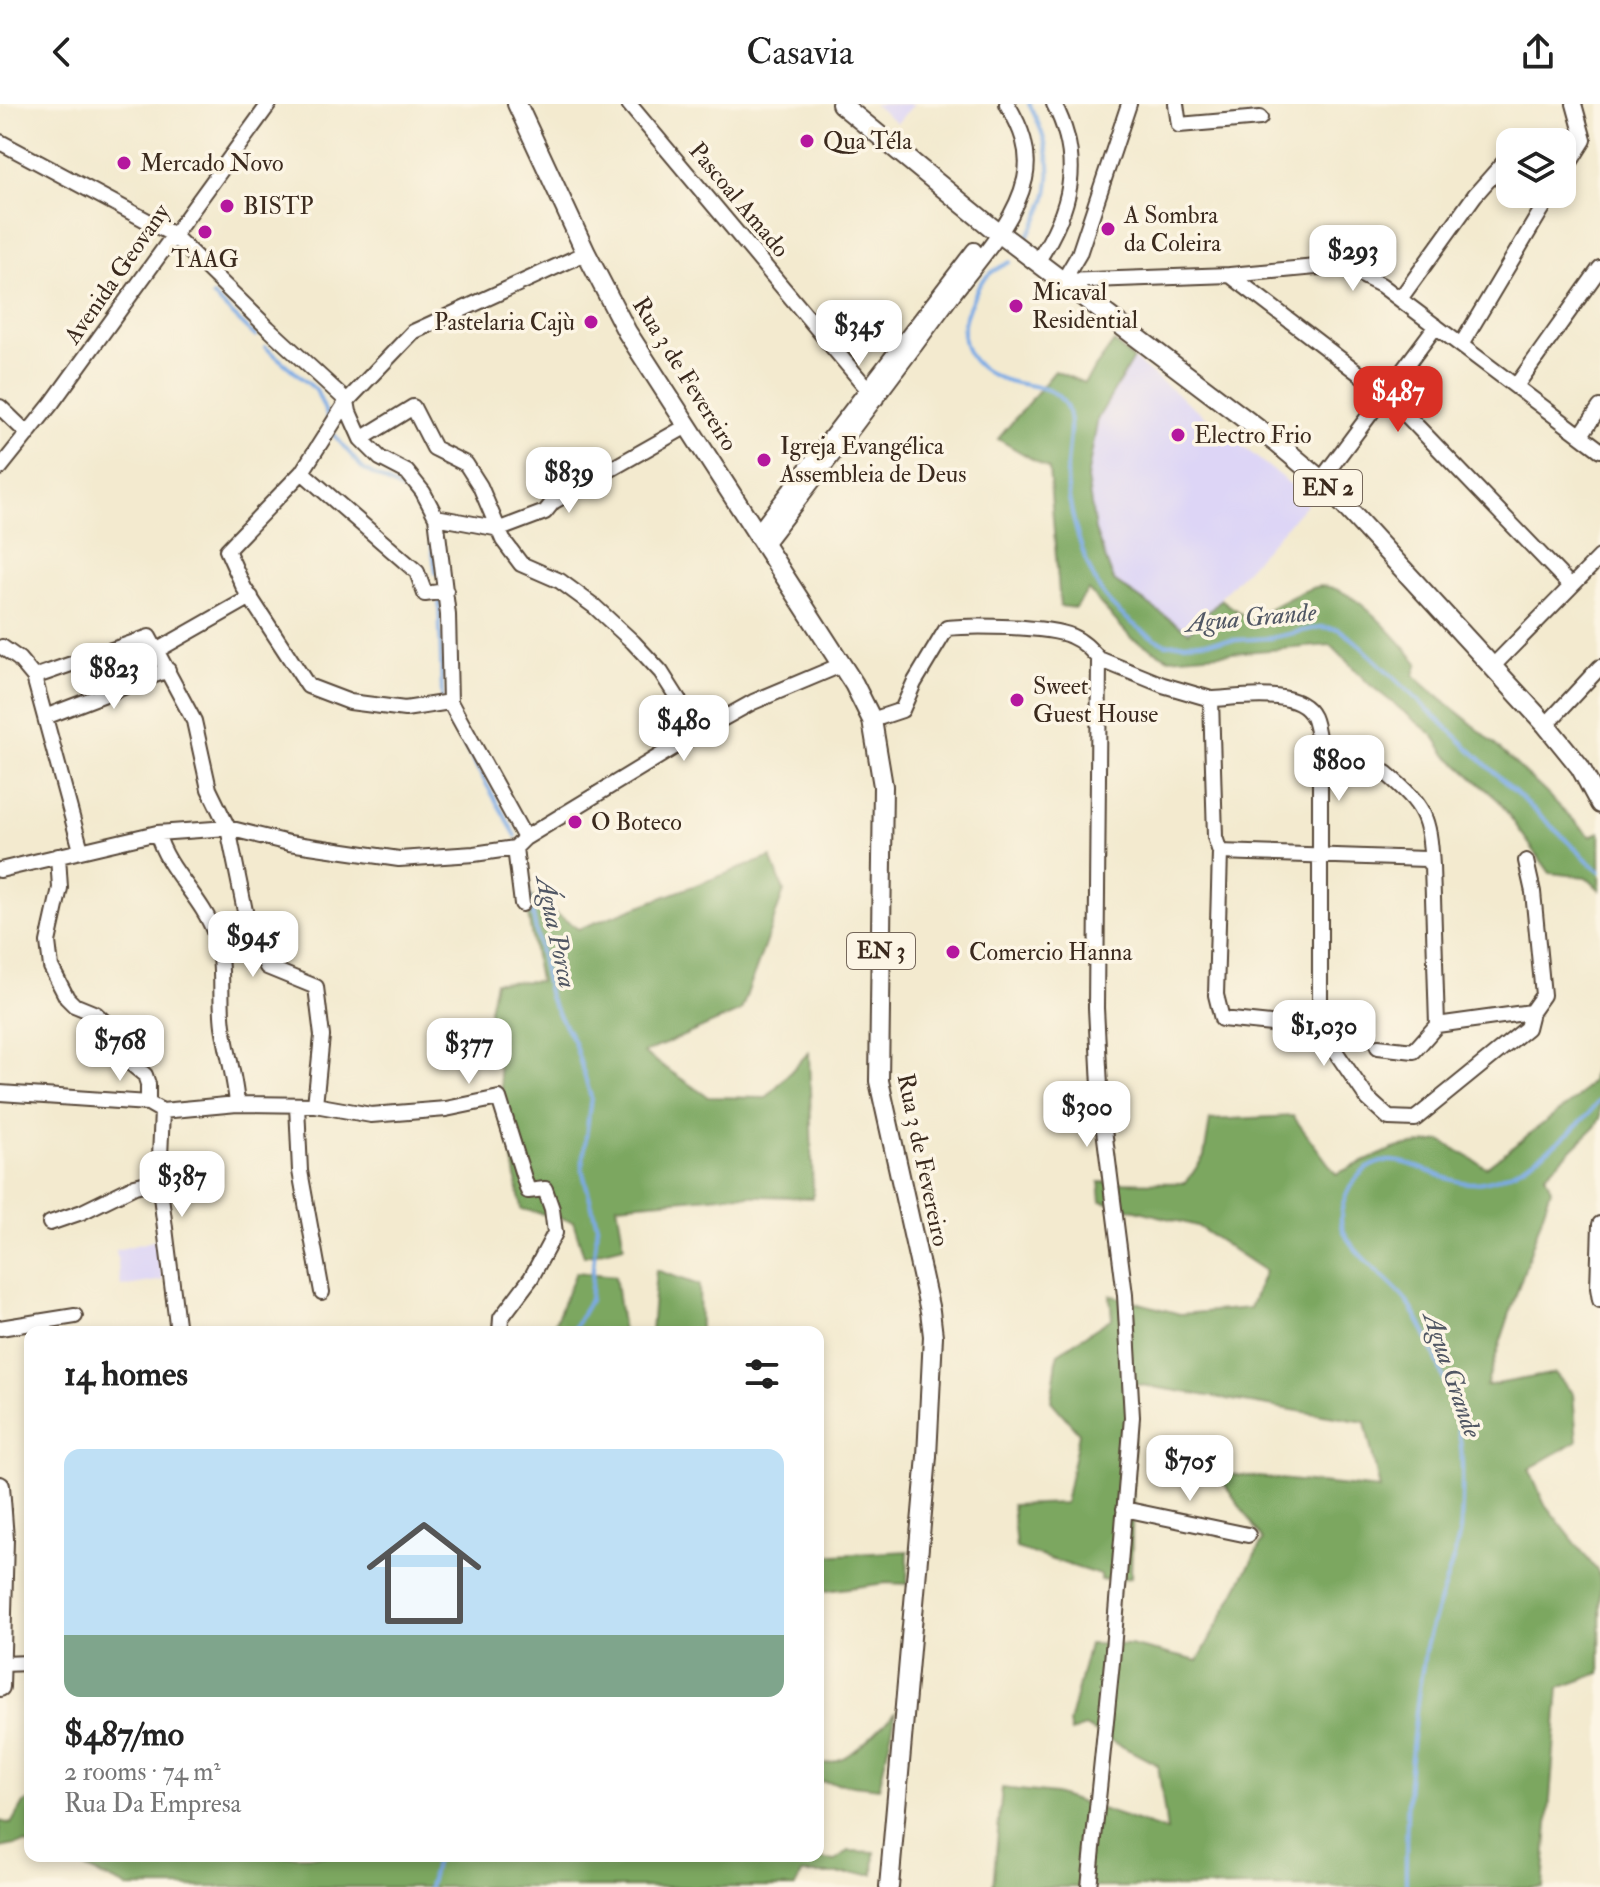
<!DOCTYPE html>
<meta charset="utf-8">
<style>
:root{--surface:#fff;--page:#f2f2f2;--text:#222;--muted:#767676;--line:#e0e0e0;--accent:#d93025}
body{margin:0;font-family:"IM FELL Double Pica",serif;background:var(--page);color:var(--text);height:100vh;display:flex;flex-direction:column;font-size:30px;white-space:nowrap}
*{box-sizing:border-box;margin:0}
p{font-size:26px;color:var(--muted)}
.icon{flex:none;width:44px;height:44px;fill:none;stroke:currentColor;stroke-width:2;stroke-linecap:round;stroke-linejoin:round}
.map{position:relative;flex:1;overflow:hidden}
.panel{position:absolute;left:24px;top:1222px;width:800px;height:536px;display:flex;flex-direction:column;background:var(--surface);border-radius:16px;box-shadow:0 4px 12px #0003}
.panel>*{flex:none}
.controls{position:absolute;left:1496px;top:24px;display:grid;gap:16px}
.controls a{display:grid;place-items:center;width:80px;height:80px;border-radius:16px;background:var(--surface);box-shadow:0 4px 12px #0003;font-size:40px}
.price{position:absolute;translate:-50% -68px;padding:0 18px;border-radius:16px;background:#fff;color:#222;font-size:26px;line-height:52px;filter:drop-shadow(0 2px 4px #0008)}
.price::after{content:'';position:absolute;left:50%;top:48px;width:24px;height:18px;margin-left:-12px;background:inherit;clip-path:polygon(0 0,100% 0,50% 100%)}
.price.on{background:var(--accent);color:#fff}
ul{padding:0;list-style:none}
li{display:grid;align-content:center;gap:16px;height:424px;padding:0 40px}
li+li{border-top:2px solid var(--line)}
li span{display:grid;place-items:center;height:248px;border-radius:16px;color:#555}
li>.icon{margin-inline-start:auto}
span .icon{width:144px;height:144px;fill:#fffc;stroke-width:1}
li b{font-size:34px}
h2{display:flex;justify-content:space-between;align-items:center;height:96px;padding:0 40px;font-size:34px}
header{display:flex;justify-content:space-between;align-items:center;height:104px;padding:0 40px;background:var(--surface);font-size:36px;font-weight:600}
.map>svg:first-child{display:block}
</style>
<header><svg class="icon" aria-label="back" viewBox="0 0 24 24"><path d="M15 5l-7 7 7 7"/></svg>Casavia<svg class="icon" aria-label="share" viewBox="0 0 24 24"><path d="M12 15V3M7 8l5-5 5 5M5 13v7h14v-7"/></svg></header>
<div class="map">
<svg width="1600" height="1783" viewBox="0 0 1600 1783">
<rect width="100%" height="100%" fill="#fcf5e5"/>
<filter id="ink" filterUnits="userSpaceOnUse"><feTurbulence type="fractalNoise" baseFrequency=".0125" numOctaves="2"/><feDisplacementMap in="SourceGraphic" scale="16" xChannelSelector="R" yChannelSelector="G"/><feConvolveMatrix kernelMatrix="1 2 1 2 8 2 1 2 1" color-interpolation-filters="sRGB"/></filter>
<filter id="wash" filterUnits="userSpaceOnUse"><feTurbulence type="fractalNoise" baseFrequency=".006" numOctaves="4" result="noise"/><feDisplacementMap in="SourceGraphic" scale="32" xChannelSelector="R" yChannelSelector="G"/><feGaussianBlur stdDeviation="1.8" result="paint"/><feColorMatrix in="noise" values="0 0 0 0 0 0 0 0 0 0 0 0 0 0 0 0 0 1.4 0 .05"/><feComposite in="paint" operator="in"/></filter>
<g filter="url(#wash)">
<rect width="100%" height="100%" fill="#f3eacf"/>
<path fill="#ddd5f6" d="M 873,0 L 914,0 L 897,19 Z
M 1133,255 L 1310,396 L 1189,528 L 1114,477 L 1095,426 L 1087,374 L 1098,313 Z
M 157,1136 L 163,1176 L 121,1183 L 116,1146 Z"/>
<path fill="#7ba760" stroke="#5b683f" stroke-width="2" d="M 1114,238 L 1133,255 L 1098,314 L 1087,374 L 1095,426 L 1114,477 L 1189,528 L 1221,495 L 1249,516 C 1267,507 1298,487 1316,483 C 1349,475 1399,537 1418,559 L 1414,571 C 1432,590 1452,603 1472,620 C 1512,656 1552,694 1590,732 L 1600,728 L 1600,786 L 1586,773 L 1550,769 L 1498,696 L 1445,649 L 1433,631 L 1369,580 L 1331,541 L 1169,554 L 1131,534 L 1088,486 L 1075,504 L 1060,502 L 1049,365 L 998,335 L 1055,267 L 1084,279 Z
M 771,753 L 784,787 L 741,907 L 644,949 L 708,993 L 766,994 L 809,948 L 813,1094 L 734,1091 L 617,1101 L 624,1142 L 584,1152 L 573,1117 L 521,1105 L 489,905 L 495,878 L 539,877 L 525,792 L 533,793 L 578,825 Z
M 1600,928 L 1600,1014 L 1595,1023 L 1545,1071 L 1551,1085 L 1486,1282 L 1555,1269 L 1573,1290 L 1577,1337 L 1529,1365 L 1544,1399 L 1598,1468 L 1600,1477 L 1600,1569 L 1559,1584 L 1543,1783 L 993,1783 L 1002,1684 L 1055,1690 L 1167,1727 L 1158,1661 L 1085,1623 L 1071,1628 L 1069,1620 L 1089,1540 L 1130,1541 L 1198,1557 L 1263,1436 L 1217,1369 L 1380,1385 L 1365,1318 L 1135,1280 L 1131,1474 L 1100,1476 L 1100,1471 L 1016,1444 L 1012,1401 L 1065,1399 L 1079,1329 L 1051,1297 L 1058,1249 L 1112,1214 L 1110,1191 L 1180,1210 L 1250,1204 L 1265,1167 L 1197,1122 L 1101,1097 L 1099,1078 L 1186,1079 L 1204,1052 L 1210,1016 L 1293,1012 L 1336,1070 L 1395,1044 L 1441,1037 L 1486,1063 L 1577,994 L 1591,978 Z
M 656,1166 L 699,1181 L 700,1228 L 651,1228 Z
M 576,1168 L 615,1172 L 623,1228 L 551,1228 Z
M 908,1447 L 907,1480 L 886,1479 L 818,1488 L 818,1452 Z
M 896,1608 L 879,1684 L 818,1677 L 818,1660 C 849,1661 875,1628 896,1608 Z
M 30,1697 L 30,1741 L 25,1739 L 0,1744 L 0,1717 L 11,1720 L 23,1699 Z
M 849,1747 L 875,1748 L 874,1770 L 802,1770 L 795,1783 L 127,1783 L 57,1752 L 793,1752 L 835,1757 Z"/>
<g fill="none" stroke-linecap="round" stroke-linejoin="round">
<path stroke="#7babe5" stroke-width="4" d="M 1024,137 C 1058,91 1056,50 1029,0
M 1010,158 C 981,172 980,177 968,206 C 953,244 976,269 1012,278 C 1031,283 1055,281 1066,302 C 1075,320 1066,349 1067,369 C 1067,403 1083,457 1100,486 C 1112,506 1145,531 1166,540 L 1271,534 L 1321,523 L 1339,525 L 1354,536 L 1600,768
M 213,192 L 255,232
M 265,243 L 316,286 L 329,316
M 334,331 L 363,365 L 407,389 L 429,423 L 436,469
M 439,495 L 442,593
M 444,606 L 516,732
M 527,781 L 549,893 L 574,938 L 591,993 L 582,1065 L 597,1121 L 590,1196 L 572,1228
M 429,1783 L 437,1752
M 1406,1783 C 1405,1704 1411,1626 1425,1548 C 1433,1509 1451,1471 1459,1432 C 1463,1416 1463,1351 1460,1335 C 1454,1297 1428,1225 1405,1195 C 1388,1174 1348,1147 1342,1122 C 1338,1108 1346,1088 1354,1077 C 1391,1031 1430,1079 1472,1079 C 1513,1079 1578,1028 1600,995"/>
</g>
</g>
<g filter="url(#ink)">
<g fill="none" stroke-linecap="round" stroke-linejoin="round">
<g stroke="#574739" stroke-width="18">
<path id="minor" d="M 629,0 L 876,295
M 1176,0 L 1179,21 L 1260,14
M 0,38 L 172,130 L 268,224 L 347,297 L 349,308 L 361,335 L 380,354 L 407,368 L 423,388 L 436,413 L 448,511 L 450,598 L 525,734
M 1562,71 L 1584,36 L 1574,0
M 1037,158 C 1071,106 1084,58 1054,0
M 1230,171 L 1386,290 L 1571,482
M 1063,177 L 1230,171 L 1316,163 L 1351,166 L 1381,181 L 1600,346
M 1063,177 L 1079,150 L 1129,0
M 1400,195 L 1475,91 L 1506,56
M 1461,241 L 1551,90
M 1516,282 L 1600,164
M 0,303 L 28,330
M 1581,331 L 1600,303
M 361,335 L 413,303 L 434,344 L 466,360 L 480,382 L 503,436 L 521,460 L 560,477 L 594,502 L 633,538 L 661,568 L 699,628
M 0,364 L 52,299 L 269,0
M 302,368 L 417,468 L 425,490 L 446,487
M 1321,376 L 1436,222
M 436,413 L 500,425 L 545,408 L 553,398 L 687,322
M 758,428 L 974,146
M 764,441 C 827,359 890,276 951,193 C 978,157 1015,119 1025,75 C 1031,47 1021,23 1007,0
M 2,543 L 19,555 L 34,573 L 81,746
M 156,547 L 251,493
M 1099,555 L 1163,581 L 1211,595 L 1215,733 L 1220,748 L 1426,755 L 1432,762 L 1437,921 L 1531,908 L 1543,891 L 1533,788 L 1526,757
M 1493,562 L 1600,453
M 34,573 L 149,533 L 194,617 L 209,685 L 228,724 L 246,812 L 267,863 L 316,883 L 322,932 L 315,1001
M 1211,595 C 1239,594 1299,583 1313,613 C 1317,622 1318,635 1320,645 L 1320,925
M 450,598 L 405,605 L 350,598 L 308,582 L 244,484 L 227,446 L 302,368 L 347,297 L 413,228 L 586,149
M 45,613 L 168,566
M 872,616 L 902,606 L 914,579 L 947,524 C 971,521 1049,522 1071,532 C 1083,537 1090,545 1099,555 L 1096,904 L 1101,1002 L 1125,1191 L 1132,1313 L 1112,1558 L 1089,1783
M 1546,621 L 1600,563
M 1386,669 C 1425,703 1429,711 1432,762
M 157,729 C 168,768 202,793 215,830 C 225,859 219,892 223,922 C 227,948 235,974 237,1000
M 515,744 L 522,800
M 1220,748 L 1216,891 L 1222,915 L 1320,925 L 1368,995 L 1389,1014 L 1415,1015 L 1527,924 L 1531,908
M 58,752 L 60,784 L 48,838 L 51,863 L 67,894 L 74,901 L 96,910 L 111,924 L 124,954 L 145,971 L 148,980 L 148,999
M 0,766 L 157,729 L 228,724 L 289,739 L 399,755 L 474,750 L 515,744 L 525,734 L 699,628 L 753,598 L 841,561
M 1378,943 L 1414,947 L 1437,921
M 0,989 L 148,999 L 162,1007 L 237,1000 L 315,1001 L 371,1011 L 446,1005 L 499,994 L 528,1087 L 545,1085 L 552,1105 L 555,1129 L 531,1174 L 501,1214 L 500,1228
M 297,1001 L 300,1067 L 322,1188
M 162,1007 L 159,1076 L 178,1228
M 50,1119 L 82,1108 L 135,1082 L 159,1076
M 1600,1120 L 1598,1184 L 1600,1196
M 0,1224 L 75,1212
M 1124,1405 L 1248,1431
M 2,1560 L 30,1559"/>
</g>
<g stroke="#574739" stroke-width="22">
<path id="major" d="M 517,0 L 586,149 L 627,228 L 854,580 L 872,616 L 883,682 L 879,977 L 930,1207 L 933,1232 L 927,1352 L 889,1783
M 841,0 L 991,123 L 1278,340 L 1321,376 L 1546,621 L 1580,663 L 1600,700
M 0,1382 L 4,1435 L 0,1583"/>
</g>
<use href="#minor" stroke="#fff" stroke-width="14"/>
<use href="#major" stroke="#fff" stroke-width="18"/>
</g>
</g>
<g fill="#b5179e" stroke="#fcf5e5" stroke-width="3">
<circle cx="807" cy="37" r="8"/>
<circle cx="124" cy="59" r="8"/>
<circle cx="227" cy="102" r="8"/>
<circle cx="1108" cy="125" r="8"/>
<circle cx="205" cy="128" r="8"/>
<circle cx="1016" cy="202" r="8"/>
<circle cx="591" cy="218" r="8"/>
<circle cx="1178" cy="331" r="8"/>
<circle cx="764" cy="356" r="8"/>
<circle cx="1017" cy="596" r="8"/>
<circle cx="575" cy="718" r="8"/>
<circle cx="953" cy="848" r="8"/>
</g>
<g text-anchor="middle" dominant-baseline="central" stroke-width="7" stroke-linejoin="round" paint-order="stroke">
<g fill="#fcf5e5" stroke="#75675a" stroke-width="2">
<rect x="1294" y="366" width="68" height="36" rx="6"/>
<rect x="847" y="829" width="68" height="36" rx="6"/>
</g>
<g font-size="22" font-weight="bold" fill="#3b2a1e">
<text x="1328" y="384">EN 2</text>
<text x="881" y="847">EN 3</text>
</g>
<g font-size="24" fill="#3b2a1e" stroke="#fcf5e5" text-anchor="start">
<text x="823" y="37">Qua Téla</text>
<text x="140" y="59">Mercado Novo</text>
<text x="243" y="102">BISTP</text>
<text x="1124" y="111">A Sombra<tspan x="1124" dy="28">da Coleira</tspan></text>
<text x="205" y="155" text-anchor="middle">TAAG</text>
<text x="1032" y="188">Micaval<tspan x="1032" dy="28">Residential</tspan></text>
<text x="575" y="218" text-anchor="end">Pastelaria Cajù</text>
<text x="1194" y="331">Electro Frio</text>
<text x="780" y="342">Igreja Evangélica<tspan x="780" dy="28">Assembleia de Deus</tspan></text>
<text x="1033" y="582">Sweet<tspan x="1033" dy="28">Guest House</tspan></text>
<text x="591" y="718">O Boteco</text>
<text x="969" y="848">Comercio Hanna</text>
</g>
<g font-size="24" fill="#3b2a1e" stroke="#fcf5e5">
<text transform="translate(739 96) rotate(50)">Pascoal Amado</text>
<text transform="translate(117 170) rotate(-55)">Avenida Geovany</text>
<text transform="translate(685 270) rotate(58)">Rua 3 de Fevereiro</text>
<text transform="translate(923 1056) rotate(78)">Rua 3 de Fevereiro</text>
</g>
<g font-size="26" font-style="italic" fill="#515764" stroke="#fcf5e5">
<text transform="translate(1251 514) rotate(-5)">Agua Grande</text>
<text transform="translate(556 828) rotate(78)">Água Porca</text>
<text transform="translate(1452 1271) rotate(71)">Agua Grande</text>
</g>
</g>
</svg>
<div class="controls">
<a><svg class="icon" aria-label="layers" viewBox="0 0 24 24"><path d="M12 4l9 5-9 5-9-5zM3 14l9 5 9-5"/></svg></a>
</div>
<b class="price" style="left:1353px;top:189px">$293</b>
<b class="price" style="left:859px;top:264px">$345</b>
<b class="price on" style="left:1398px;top:330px">$487</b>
<b class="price" style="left:569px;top:411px">$839</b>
<b class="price" style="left:114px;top:607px">$823</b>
<b class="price" style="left:684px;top:659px">$480</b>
<b class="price" style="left:1339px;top:699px">$800</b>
<b class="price" style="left:253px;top:875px">$945</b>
<b class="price" style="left:1324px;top:964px">$1,030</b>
<b class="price" style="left:120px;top:979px">$768</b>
<b class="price" style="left:469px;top:982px">$377</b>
<b class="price" style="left:1087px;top:1045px">$300</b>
<b class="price" style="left:182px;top:1115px">$387</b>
<b class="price" style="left:1190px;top:1399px">$705</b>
<section class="panel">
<h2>14 homes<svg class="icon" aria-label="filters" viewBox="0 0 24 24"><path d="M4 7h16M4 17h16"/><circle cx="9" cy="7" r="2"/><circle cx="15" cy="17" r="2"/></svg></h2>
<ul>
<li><span style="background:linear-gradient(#bfe0f5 75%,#7fa58c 0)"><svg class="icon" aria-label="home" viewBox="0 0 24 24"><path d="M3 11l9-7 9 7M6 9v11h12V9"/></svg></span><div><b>$487/mo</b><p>2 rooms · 74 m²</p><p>Rua Da Empresa</p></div></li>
</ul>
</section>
</div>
